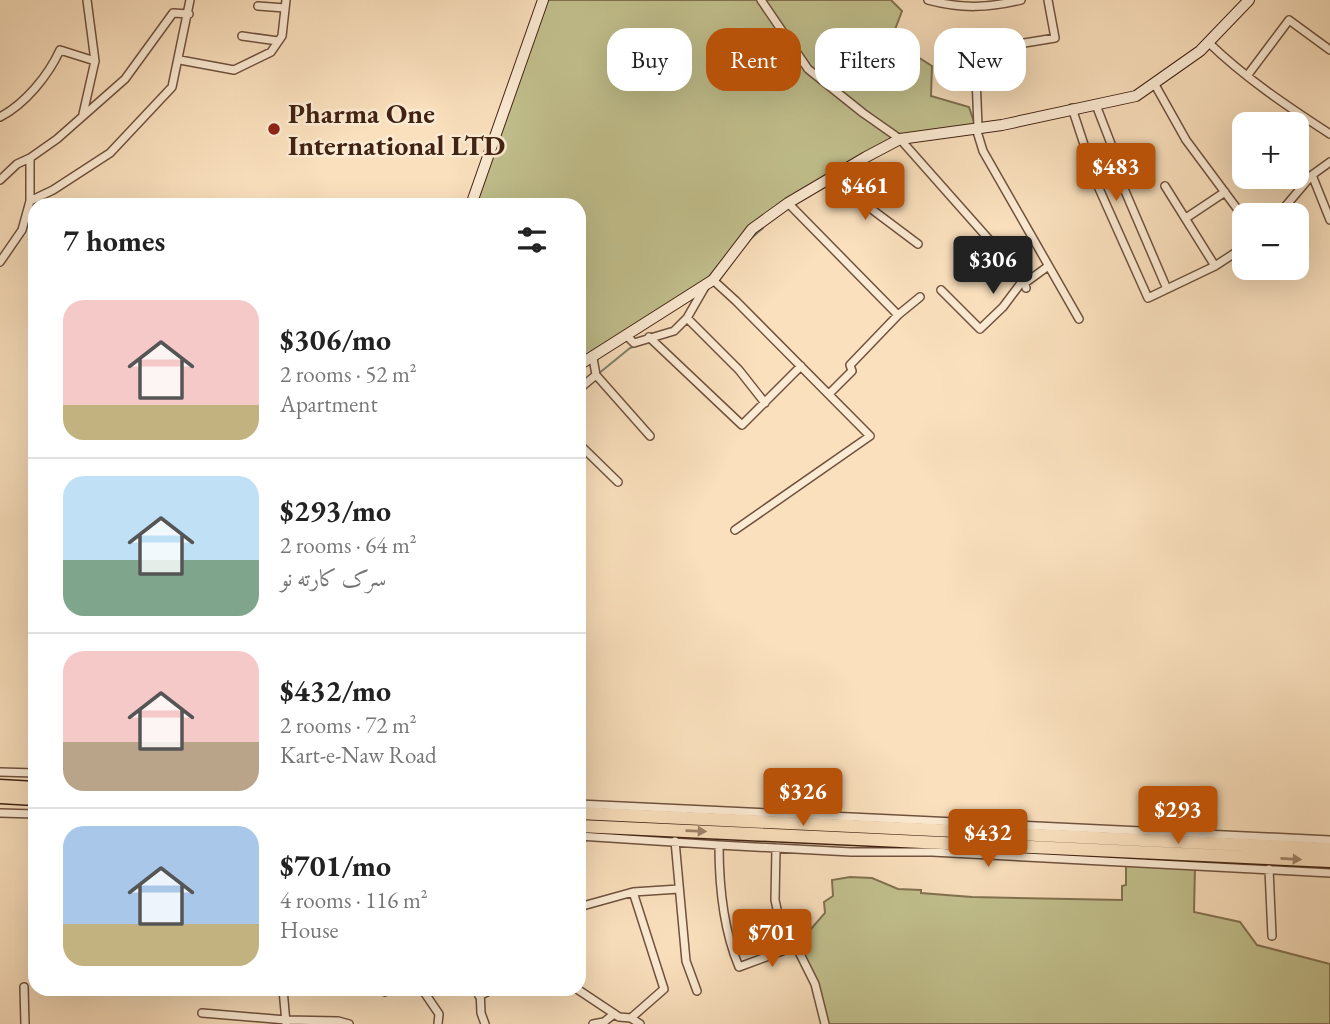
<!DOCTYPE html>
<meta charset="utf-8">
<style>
:root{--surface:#fff;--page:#f2f2f2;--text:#222;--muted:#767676;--line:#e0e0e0;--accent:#b45309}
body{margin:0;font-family:"EB Garamond",Amiri,serif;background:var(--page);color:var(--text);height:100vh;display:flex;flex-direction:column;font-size:26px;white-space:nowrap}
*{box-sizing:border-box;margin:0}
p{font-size:23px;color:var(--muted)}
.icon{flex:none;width:38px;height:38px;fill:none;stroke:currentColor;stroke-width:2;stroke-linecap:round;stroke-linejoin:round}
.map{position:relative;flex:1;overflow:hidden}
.drawer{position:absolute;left:28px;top:198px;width:558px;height:798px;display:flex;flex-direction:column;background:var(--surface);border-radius:21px;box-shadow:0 7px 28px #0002}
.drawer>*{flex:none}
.banner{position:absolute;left:607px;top:28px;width:618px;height:63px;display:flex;gap:14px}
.fabs{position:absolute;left:1232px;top:112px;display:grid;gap:14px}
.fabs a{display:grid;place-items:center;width:77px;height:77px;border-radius:14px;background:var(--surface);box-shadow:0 7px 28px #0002;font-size:35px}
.price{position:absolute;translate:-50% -60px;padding:0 16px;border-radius:7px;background:var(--accent);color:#fff;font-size:23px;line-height:46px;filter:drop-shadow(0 2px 4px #0008)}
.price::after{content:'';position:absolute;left:50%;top:42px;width:21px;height:16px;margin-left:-10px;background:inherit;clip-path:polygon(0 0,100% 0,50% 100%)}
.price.on{background:#222;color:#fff}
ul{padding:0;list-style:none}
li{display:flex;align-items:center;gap:21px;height:175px;padding:0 35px}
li+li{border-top:2px solid var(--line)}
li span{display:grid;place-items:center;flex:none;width:196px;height:140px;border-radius:21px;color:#555}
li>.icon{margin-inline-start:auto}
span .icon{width:84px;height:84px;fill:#fffc;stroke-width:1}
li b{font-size:30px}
h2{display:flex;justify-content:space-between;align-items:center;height:84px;padding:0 35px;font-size:30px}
.tag{padding:0 24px;border-radius:21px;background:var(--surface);box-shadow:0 7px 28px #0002;font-size:24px;line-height:63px}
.tag.on{background:var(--accent);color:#fff}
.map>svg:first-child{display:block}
</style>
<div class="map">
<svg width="1330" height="1024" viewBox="0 0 1330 1024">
<rect width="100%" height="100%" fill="#fae0bd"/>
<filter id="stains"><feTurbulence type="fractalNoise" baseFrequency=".00286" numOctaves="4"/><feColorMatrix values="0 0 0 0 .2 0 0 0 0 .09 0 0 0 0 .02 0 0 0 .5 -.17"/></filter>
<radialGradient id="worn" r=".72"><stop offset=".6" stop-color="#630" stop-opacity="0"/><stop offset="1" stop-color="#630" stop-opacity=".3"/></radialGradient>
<path fill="#c2c18e" stroke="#827250" stroke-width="2" d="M 543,0 L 891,0 L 902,11 L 891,40 L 932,66 L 931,96 L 969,107 L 976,128 L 900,139 L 752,229 L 713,280 L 579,365 L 579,205 L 471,205 Z
M 1126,862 L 1195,865 L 1194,912 L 1240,922 L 1257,945 L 1330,964 L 1330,1024 L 825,1024 L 815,984 L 796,946 L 825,913 L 824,902 L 833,896 L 832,880 L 850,877 L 872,878 L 898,889 L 921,890 L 921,893 L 972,897 L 1122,900 L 1122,886 L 1126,885 Z"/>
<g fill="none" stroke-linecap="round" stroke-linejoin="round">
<path stroke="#7a806f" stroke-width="2" d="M 748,241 L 763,228
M 598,374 L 630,348 L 639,345"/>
<g stroke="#70523e" stroke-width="10">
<path id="street" d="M 761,0 L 808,69 L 863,113 L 900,139 L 1024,279 L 1026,288
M 928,0 C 961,9 989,8 1021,0
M 258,6 L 285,8
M 242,36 L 278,41
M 1208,42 C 1245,78 1287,106 1330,134
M 180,60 L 234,70 L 271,52 L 282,36 L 286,0
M 1247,76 L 1289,20 L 1330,50
M 1154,83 L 1186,140 L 1244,218
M 1096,105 L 1113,149 L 1119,177 L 1167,289
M 1072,108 L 1097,184 L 1148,298 L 1215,266 L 1244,247
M 83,114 L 95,61 L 87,0
M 0,117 C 25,104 48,76 60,50 L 95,61
M 978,127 L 975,51 L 1055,38 L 1048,0
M 976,128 L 983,151 L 1079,319
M 1312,175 L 1330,220
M 831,177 L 854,196 L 918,244
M 0,180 L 17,164 L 30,158
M 1165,186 L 1215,266
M 30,201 L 53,190 L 110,153 L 172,87 L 190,0
M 788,203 L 898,315
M 1278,215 L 1312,175 L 1330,162
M 1186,218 L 1225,192
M 0,262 L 22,230 L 30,201 L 30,158 L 57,139 L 125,79 L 173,13 L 189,14
M 713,280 L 736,301 L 870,436 L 735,530
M 1025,283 L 1047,267
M 941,290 L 980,329 L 1003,307 L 1024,279
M 687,318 L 739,370 L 765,403
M 627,336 L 634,343 L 674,331 L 687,318 L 706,285
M 649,337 L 742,425 L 801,366
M 593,358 L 596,375 L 650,436
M 579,389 L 596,375
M 830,393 L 852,371 L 850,365 L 898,315 L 920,297
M 579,444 L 618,482
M 0,772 L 35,773
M 579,804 L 1330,840
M 0,813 L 35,814
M 579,836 L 719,845 L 851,852 L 932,852 L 1330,873
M 675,841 L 686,961 L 697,991
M 719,845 C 719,886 723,929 739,967 L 796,946
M 776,848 L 775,900 L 782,932 L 796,946 L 815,984 L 825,1024
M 1269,869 L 1272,936
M 579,907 L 633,892 L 679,889
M 24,987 L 25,1024
M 283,989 L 286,1023
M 422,989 L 439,1014 L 438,1024
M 480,989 L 481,1013 L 485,1024
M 577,989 L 619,1017 L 631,1018 L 640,1024
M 385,992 L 388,989
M 479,996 L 493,989
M 202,1013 L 286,1020 L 338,1021 L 349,1024
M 631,1018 L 664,989 L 633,892
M 593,1024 L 604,1022 L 614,1014"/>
</g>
<g stroke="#422313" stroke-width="12">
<path id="secondary" d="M 471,205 L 543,0
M 579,365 L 713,280 L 752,229 L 788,203 L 866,157 L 900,139 L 1002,125 L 1136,96 L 1200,51 L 1249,0"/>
</g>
<g stroke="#422313" stroke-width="15">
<path id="highway" d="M 0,786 L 35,788
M 0,797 L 35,799
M 579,813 L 1330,849
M 579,826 L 1330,861"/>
</g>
<use href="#street" stroke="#fcebd4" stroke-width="7"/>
<use href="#secondary" stroke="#fcebd4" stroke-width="10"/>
<use href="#highway" stroke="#fae0bd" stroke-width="12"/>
</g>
<defs><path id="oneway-solid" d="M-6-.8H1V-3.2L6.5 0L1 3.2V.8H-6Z" transform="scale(1.75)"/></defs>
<g fill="#9e8268">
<use href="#oneway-solid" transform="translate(696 831) rotate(2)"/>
<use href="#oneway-solid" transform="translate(1291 859) rotate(3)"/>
</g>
<circle fill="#8f2418" stroke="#fcebd4" stroke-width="2.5" cx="274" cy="129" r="7"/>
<g text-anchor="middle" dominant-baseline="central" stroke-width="5" stroke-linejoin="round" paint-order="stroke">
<g font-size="28" font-weight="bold" fill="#422313" stroke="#fcebd4" text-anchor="start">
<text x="288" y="113">Pharma One<tspan x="288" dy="32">International LTD</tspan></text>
</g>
</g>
<rect width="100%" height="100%" filter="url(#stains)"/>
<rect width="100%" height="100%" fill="url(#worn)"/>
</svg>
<div class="fabs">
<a>+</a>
<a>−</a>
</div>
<b class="price" style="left:1116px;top:203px">$483</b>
<b class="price" style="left:865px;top:222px">$461</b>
<b class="price on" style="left:993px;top:296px">$306</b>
<b class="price" style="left:803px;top:828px">$326</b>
<b class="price" style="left:1178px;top:846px">$293</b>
<b class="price" style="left:988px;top:869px">$432</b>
<b class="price" style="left:772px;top:969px">$701</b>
<div class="banner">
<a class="tag">Buy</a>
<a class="tag on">Rent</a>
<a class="tag">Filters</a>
<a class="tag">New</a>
</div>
<section class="drawer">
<h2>7 homes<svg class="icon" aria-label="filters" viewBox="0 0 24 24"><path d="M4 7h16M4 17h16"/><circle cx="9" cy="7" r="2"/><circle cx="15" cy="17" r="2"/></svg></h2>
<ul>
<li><span style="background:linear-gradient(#f6c9c9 75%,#c2b280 0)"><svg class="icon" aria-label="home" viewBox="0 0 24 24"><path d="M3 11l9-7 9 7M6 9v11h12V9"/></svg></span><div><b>$306/mo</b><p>2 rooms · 52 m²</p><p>Apartment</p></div></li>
<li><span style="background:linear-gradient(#bfe0f5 60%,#7fa58c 0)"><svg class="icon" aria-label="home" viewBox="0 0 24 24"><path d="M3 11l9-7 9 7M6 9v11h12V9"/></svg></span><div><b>$293/mo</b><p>2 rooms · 64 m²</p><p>سرک کارته نو</p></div></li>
<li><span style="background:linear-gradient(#f6c9c9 65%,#b9a48a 0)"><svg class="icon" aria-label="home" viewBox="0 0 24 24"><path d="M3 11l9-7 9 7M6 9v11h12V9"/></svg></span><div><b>$432/mo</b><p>2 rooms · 72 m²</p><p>Kart-e-Naw Road</p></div></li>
<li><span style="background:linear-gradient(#a9c7e8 70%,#c2b280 0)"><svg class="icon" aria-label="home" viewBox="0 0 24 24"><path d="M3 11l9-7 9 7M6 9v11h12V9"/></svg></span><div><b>$701/mo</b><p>4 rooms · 116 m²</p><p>House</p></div></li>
</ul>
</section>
</div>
